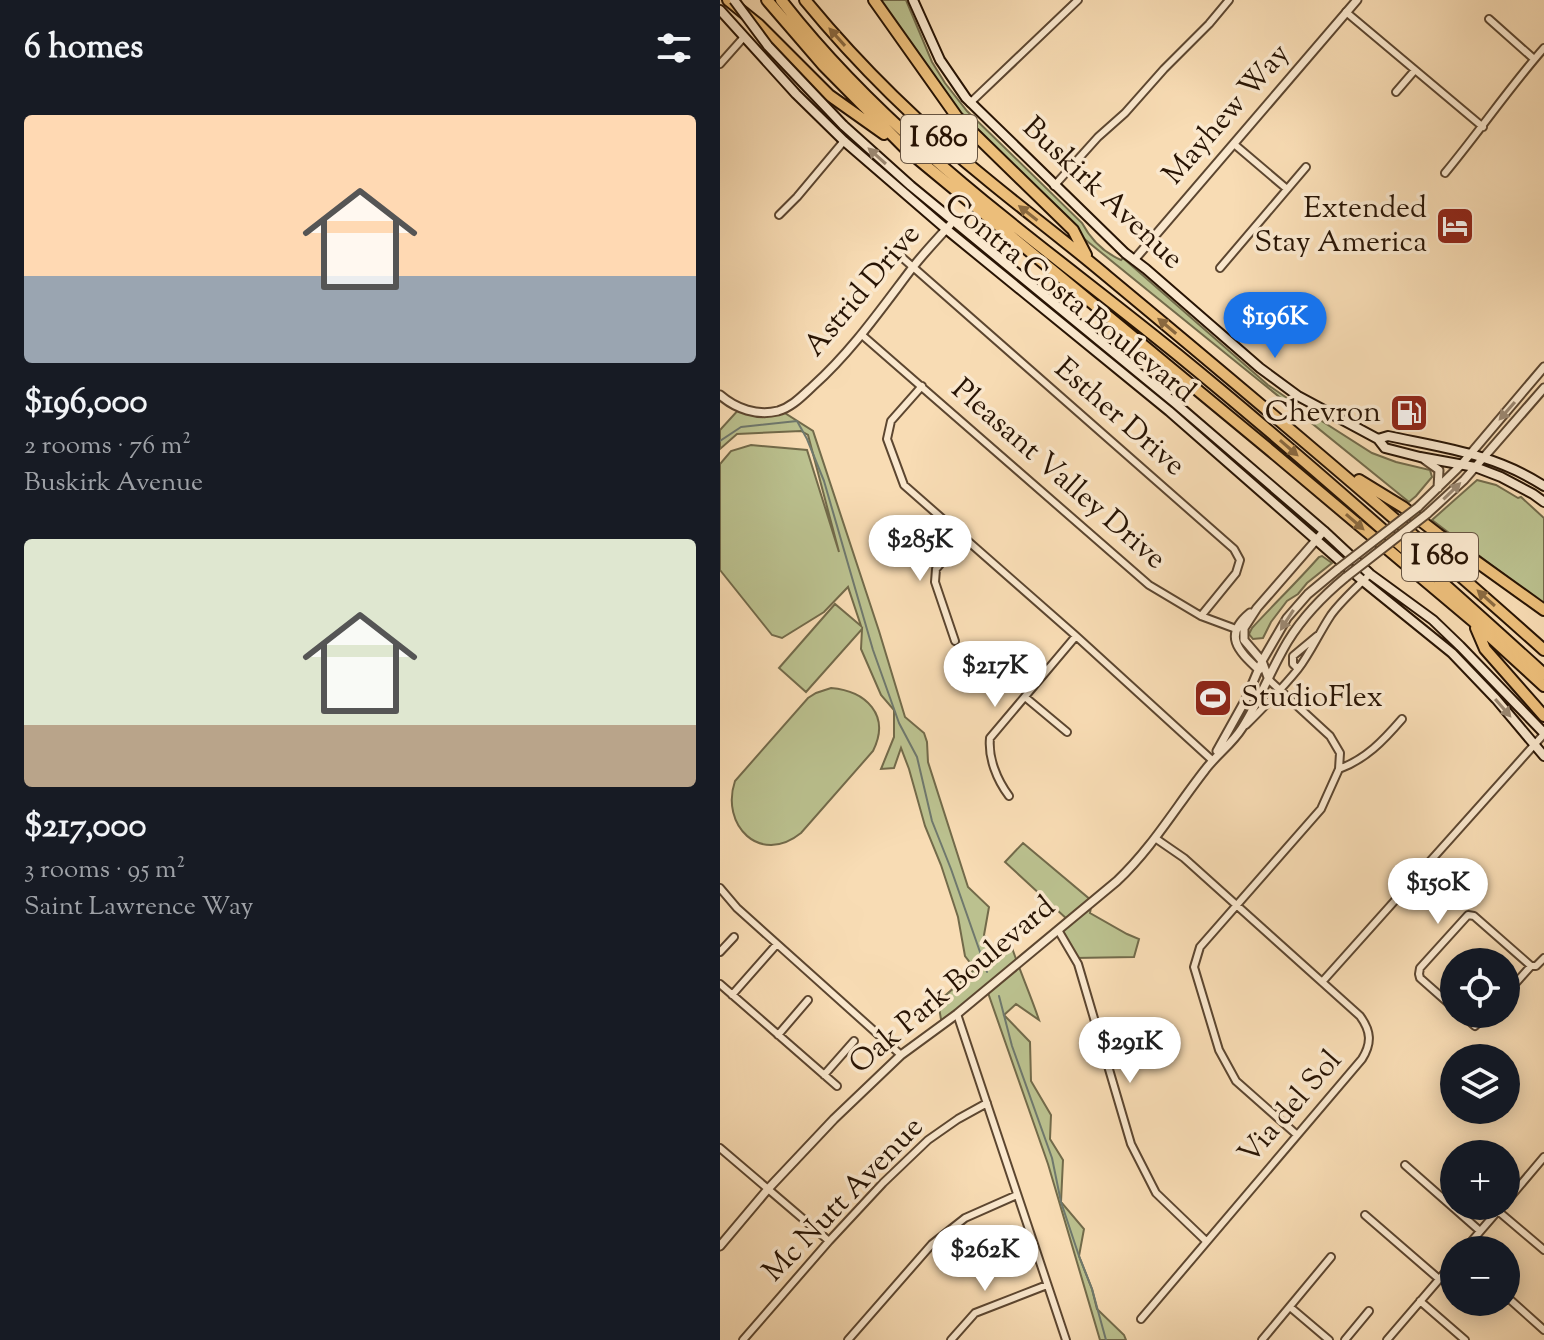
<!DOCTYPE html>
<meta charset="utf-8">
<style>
:root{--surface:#171b24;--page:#242831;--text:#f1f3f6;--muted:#9ea1a6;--accent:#1a73e8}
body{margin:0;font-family:"Sorts Mill Goudy",serif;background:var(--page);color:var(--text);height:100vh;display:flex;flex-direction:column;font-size:30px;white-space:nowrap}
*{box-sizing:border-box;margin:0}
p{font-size:26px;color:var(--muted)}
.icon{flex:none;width:44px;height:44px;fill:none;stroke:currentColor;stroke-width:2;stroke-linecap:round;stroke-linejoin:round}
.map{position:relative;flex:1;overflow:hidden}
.sheet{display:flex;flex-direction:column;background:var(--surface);width:720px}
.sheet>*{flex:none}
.controls{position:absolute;left:720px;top:948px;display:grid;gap:16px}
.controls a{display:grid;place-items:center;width:80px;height:80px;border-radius:50%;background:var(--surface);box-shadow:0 4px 20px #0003;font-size:40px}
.price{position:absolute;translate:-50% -68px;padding:0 18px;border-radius:28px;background:#fff;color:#222;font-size:26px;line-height:52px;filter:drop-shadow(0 2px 4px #0008)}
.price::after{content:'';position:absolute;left:50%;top:48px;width:24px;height:18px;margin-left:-12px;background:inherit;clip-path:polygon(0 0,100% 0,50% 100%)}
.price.selected{background:var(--accent);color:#fff}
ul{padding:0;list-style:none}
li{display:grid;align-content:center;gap:16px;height:424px;padding:0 24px}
li span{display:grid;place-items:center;height:248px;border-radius:8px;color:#555}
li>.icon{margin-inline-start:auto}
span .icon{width:144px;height:144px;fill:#fffc;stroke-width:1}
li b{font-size:34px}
h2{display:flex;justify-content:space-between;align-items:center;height:96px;padding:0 24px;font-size:34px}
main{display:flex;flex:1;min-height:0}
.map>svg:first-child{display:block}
</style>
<main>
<section class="sheet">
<h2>6 homes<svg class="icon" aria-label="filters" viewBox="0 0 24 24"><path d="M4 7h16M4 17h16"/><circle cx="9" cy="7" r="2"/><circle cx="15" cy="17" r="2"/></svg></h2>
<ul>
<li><span style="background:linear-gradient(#ffd9b3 65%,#9aa5b1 0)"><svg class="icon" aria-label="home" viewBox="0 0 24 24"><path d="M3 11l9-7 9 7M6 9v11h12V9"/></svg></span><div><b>$196,000</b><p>2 rooms · 76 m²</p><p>Buskirk Avenue</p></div></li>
<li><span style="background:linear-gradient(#dfe7d0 75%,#b9a48a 0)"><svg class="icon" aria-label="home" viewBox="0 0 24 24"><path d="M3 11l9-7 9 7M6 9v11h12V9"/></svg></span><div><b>$217,000</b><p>3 rooms · 95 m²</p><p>Saint Lawrence Way</p></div></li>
</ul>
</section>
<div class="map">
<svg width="824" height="1340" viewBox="0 0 824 1340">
<rect width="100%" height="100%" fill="#f8dcb4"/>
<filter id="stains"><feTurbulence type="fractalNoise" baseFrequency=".0025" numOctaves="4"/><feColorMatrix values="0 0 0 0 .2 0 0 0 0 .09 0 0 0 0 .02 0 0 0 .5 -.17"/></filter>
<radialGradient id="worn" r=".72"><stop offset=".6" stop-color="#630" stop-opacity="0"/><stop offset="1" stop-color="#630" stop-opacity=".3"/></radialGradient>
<path fill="#bbc18f" stroke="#726a4a" stroke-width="2" d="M 154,0 L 186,0 L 212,62 L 225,83 L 247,111 L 362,223 C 371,240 383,252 401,260 L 403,258 L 548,385 L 586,411 L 652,453 L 676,462 L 710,470 L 712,477 L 696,496 L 689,502 L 357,233 L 249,131 Z
M 20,408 L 60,410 L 93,431 L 159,631 L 185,717 L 204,733 L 207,742 L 208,762 L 248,887 L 269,907 L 264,935 L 272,951 L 289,939 C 298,967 310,993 319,1020 L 296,1004 L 284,1015 L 310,1042 L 311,1081 L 331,1115 L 330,1139 L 343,1160 L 341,1202 L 364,1229 L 359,1256 L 372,1289 L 377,1309 L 404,1335 L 406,1340 L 380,1340 L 328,1164 L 267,990 L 222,1025 L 218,1002 L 255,969 L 245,956 L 238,917 L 221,865 L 205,826 L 189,769 L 181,748 L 174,768 L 161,769 L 174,737 L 174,710 L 161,695 L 141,649 L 142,629 L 86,692 L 59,668 L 115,604 L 141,626 L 128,587 L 104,612 L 62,638 L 52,635 L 0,570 L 0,464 L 11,451 L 31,445 L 87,450 L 119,552 L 88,435 L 81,431 L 17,434 L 0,449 L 0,430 Z
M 757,480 L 776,485 L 798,498 L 801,497 L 824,518 L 824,605 L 712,520 Z
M 602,556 L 612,563 L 587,583 L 578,594 L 567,601 L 551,622 L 543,638 L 533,639 L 529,634 L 532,628 C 554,604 577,582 599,557 Z
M 111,688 C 146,691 171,715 153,751 L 81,833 C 40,866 0,825 15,781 L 88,698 L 96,693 Z
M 303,843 L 372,901 L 370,913 L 407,934 L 419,939 L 414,957 L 355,958 L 338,930 L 348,920 L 285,862 Z"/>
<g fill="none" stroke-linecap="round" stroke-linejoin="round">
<path stroke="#6f786d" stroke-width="2" d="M 0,441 L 21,427 L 77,421 L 87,439 L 104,481 L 153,650 L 179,723 L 197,757 L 212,821 L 231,869 L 267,972
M 279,996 L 292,1046 L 332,1158 L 341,1202 L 359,1256 L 372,1289 L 386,1340"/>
<g stroke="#5c4630" stroke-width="10">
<path id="minor" d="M 626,12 L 763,127
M 769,19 L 814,59
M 0,64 L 24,37
M 676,92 L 695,70
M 250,103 L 358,0
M 514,144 L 567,189
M 725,173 C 759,132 789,88 824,48
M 334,186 L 378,137 L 405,113 L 444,69 L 489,24 L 509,0
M 59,215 L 77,197 L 124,141
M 177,253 L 514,549 L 520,560 L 516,573 L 481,616
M 500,268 L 586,167
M 142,335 L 429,585 L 481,616 L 516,629
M 202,386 L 171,421 L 167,439 L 184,485 L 356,636 L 492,760
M 235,641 L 215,582 L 216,569 L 243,537
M 578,669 L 573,664 L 573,656 L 597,636
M 549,680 L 610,736 L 620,753 L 619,769 L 601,809 L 480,947 L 474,967 L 499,1050 L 516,1081 L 576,1134
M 305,697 L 347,732
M 526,725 C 544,707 562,689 578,669 C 591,652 599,633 611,615 C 622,600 637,587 650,574
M 619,769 C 646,759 663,741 682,719
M 289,796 C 277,780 268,758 270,738 L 356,636
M 0,888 L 17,908 L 181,1055
M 338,930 L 358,964 L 411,1144 L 436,1193 L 486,1241
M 0,952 L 14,937
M 602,982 L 824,734
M 0,984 L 117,1086
M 786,994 L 811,966
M 12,995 L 57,944
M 734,1008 L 700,978 L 699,974 L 700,968 L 748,915 L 754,916 L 811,966 L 816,966 L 824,958
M 237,1014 L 346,1340
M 741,1014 L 755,1026 L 767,1014
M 58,1035 L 88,1000
M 104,1075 L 134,1041
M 0,1148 L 109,1241
M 685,1165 L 760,1231
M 786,1202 L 824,1157
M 778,1211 L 824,1250
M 645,1215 L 719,1279
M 744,1250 L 782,1206
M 786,1296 L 824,1330
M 700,1301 L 745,1340
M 570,1307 L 609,1340
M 421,1319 L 642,1059 C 652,1043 651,1031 640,1016 L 464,858 L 435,838
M 23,1340 L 109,1241 L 163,1183 L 208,1140 L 238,1119 L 267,1103
M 128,1340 L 212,1244 L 245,1218 L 297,1195
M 231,1340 L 255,1313 L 327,1285
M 542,1340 L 611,1257
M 625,1340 L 649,1311
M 667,1340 L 734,1262"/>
</g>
<g stroke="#5c4630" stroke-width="11">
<path id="tertiary" d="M 414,260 L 637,0
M 0,395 C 16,409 37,416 58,411 C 72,407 82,396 93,386 C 132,351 161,309 193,267 C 204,253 217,239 230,225
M 705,460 L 719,470 L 718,488
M 698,507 L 741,465 L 824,367
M 707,514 L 744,480 L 824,388
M 530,613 C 502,636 519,651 539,670
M 549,680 L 542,661 L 524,640 L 524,628 L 537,608 L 604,531
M 497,751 L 526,699 L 542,661 L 567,618 L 588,594 L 618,569
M 0,1246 L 48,1189 L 114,1119 L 181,1055 L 237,1014 L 397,881 C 432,848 456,807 485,770 C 496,755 512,744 522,728 C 540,700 551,669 568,641 C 584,615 603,596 626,577"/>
</g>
<g stroke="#281404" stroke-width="12">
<path id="secondary" d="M 193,0 L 220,60 L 246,98 L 405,253 L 426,269 L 540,368 L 578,396 L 658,439 L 665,448 L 700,457 L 755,467 L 781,477 L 813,494 L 824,502
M 0,10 L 76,94 L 124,141 L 226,229 L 449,411 L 643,581 L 732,653 L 776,699 L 824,756
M 123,125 L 191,186 L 455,403 L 604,531 L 650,574 L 713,620 L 740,646 L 824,733
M 658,439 L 668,436 C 724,448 775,454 824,486"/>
</g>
<g stroke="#281404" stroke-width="14">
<path id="motorway" d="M 8,0 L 39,25 L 109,95 L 164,134
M 47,0 L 103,65 L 187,150 L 551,451 L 754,622 L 824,686
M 61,0 C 171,142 320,243 458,355 C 583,457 704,565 824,674
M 85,0 C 140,67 203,128 270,182 C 309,214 349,244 388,277 C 535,399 681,522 824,650
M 154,0 L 237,117 L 353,230 L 366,255
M 639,480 L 683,507 L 718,534 L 824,610
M 756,628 L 765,649 L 824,716"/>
</g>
<use href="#minor" stroke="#fae8ce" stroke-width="6"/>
<use href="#tertiary" stroke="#fae8ce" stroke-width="7"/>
<use href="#secondary" stroke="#fae8ce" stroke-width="8"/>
<use href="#motorway" stroke="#ecbe7a" stroke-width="10"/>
<g stroke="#5c4630" stroke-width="11" stroke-linecap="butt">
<path id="tertiary-bridge" d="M 618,569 L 698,507
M 626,577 L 707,514"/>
</g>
<g stroke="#281404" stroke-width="12" stroke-linecap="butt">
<path id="secondary-bridge" d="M 14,0 L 48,46 L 123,125"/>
</g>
<use href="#tertiary-bridge" stroke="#fae8ce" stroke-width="7"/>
<use href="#secondary-bridge" stroke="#fae8ce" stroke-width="8"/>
</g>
<defs><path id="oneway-solid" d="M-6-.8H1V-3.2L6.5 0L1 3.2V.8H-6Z" transform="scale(2)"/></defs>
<g fill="#8a693f">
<use href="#oneway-solid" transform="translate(117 37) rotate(-132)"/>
<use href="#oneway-solid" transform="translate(308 213) rotate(-142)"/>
<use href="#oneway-solid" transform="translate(447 326) rotate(-140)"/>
<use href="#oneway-solid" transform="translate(569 448) rotate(41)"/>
<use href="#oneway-solid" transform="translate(635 522) rotate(41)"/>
<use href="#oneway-solid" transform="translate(766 598) rotate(-138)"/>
</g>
<g fill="#9c8973">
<use href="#oneway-solid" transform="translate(157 156) rotate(-138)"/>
<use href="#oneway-solid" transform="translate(787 411) rotate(131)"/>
<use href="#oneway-solid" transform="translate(732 491) rotate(-44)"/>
<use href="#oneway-solid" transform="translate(567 620) rotate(123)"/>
<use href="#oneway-solid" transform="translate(783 708) rotate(49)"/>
</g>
<defs>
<g id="hotel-square" transform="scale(2)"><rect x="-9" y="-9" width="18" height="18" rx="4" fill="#8f2418" stroke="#fae8ce"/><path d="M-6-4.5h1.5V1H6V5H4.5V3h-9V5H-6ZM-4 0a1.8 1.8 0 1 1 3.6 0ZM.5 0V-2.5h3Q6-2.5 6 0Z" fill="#fff"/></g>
<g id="fuel-square" transform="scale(2)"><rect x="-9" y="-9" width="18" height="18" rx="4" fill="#8f2418" stroke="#fae8ce"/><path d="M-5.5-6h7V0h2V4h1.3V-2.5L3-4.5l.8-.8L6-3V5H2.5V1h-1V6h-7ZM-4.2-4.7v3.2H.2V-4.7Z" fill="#fff"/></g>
<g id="stadium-square" transform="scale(2)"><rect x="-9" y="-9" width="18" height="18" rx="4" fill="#8f2418" stroke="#fae8ce"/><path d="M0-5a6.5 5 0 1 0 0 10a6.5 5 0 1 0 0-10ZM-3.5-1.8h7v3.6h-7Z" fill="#fff"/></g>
</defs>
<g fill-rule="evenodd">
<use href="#hotel-square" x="735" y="226"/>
<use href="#fuel-square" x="689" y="413"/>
<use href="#stadium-square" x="493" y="698"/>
</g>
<g text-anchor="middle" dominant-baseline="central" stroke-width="7" stroke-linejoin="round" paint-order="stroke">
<g fill="#fae8ce" stroke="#675441" stroke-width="2">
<rect x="181" y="115" width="76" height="48" rx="6"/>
<rect x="682" y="533" width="76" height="48" rx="6"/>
</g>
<g font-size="28" font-weight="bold" fill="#281404">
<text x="219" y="139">I 680</text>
<text x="720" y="557">I 680</text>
</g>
<g font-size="30" fill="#281404" stroke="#fae8ce">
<text transform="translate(507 115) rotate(-49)">Mayhew Way</text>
<text transform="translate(382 194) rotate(43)">Buskirk Avenue</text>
<text transform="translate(143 291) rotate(-50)">Astrid Drive</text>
<text transform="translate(349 299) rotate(39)">Contra Costa Boulevard</text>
<text transform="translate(399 418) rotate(41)">Esther Drive</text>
<text transform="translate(338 475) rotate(41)">Pleasant Valley Drive</text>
<text transform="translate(233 986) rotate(-40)">Oak Park Boulevard</text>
<text transform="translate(571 1108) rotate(-49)">Via del Sol</text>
<text transform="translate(124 1200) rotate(-46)">Mc Nutt Avenue</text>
</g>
<g font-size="30" fill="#281404" stroke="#fae8ce" text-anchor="end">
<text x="707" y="209">Extended<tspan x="707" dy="34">Stay America</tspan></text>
<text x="661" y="413">Chevron</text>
<text x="521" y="698" text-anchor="start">StudioFlex</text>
</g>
</g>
<rect width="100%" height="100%" filter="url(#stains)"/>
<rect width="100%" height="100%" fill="url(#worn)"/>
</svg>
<div class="controls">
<a><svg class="icon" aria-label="locate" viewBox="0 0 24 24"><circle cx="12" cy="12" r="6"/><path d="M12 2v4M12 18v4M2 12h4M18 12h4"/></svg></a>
<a><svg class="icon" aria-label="layers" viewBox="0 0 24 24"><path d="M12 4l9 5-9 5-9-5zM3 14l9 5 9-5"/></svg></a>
<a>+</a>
<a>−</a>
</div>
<b class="price selected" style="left:555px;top:360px">$196K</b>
<b class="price" style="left:200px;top:583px">$285K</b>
<b class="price" style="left:275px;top:709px">$217K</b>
<b class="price" style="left:718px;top:926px">$150K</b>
<b class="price" style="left:410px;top:1085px">$291K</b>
<b class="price" style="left:265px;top:1293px">$262K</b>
</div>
</main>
